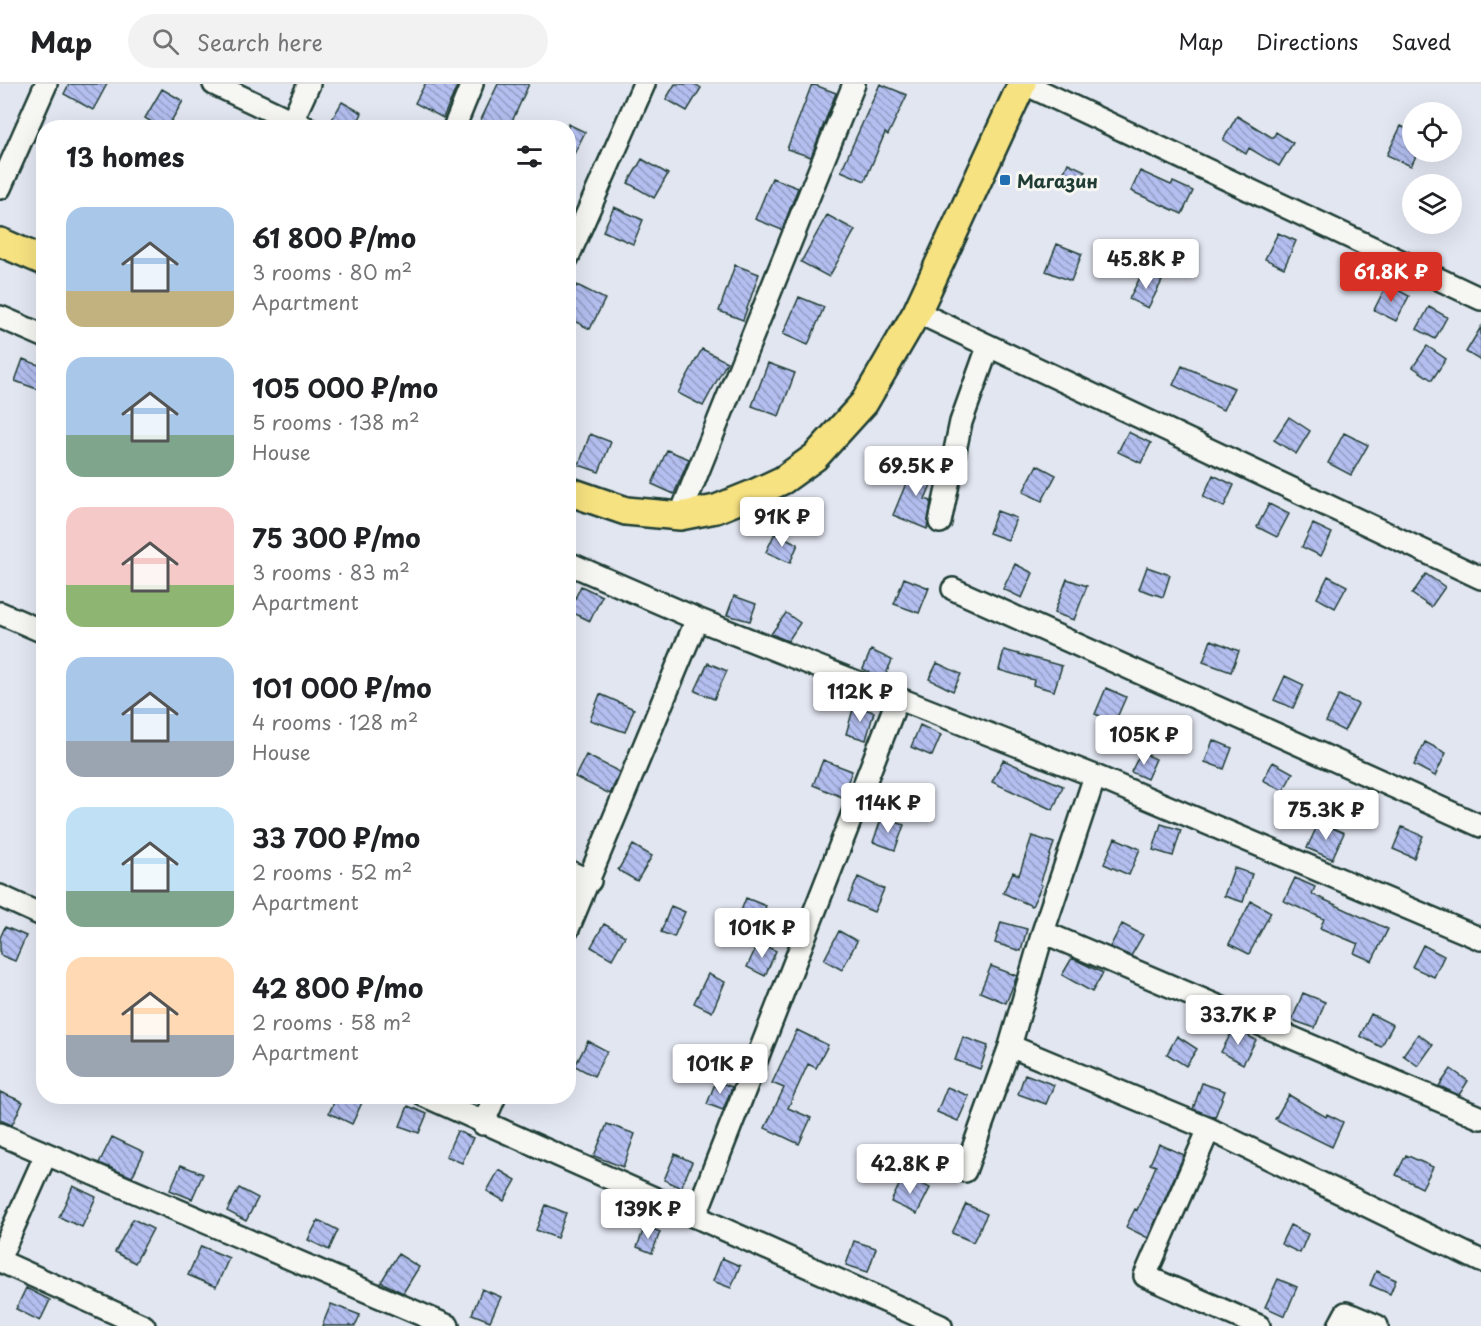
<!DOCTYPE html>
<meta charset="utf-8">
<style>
:root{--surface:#fff;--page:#f2f2f2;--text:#202124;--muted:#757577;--line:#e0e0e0;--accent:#d93025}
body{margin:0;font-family:"Playpen Sans",sans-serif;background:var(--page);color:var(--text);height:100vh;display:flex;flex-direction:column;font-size:22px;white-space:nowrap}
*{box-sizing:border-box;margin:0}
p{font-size:20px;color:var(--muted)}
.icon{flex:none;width:33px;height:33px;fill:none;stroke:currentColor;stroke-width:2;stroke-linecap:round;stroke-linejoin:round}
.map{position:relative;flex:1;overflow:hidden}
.details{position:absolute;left:36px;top:36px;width:540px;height:984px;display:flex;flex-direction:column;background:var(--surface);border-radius:24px;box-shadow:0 6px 24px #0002}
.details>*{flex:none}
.controls{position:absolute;left:1402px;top:18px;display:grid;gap:12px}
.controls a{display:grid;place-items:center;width:60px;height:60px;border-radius:50%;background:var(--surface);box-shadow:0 6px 24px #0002;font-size:30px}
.price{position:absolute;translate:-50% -51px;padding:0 14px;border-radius:6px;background:#fff;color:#222;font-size:20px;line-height:39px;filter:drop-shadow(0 2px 3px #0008)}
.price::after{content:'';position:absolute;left:50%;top:36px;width:18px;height:14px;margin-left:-9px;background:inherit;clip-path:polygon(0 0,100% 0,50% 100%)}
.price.current{background:var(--accent);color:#fff}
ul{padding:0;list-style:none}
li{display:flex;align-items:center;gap:18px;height:150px;padding:0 30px}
li span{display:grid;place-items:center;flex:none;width:168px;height:120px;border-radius:18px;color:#555}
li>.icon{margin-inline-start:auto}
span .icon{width:72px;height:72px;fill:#fffc;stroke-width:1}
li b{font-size:26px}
h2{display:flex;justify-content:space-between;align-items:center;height:72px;padding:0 30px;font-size:26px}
header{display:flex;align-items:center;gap:36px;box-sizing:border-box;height:84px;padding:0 30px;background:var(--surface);border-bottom:2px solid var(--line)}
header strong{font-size:28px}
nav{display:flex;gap:33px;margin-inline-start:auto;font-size:21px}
.search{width:420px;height:54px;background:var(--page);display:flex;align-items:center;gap:15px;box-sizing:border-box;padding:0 21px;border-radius:33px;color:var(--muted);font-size:22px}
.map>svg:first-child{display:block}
</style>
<header>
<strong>Map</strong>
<div class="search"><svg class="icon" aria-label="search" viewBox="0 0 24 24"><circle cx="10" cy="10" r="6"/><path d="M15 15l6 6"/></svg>Search here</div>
<nav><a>Map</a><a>Directions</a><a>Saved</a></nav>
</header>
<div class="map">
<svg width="1481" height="1242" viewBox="0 0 1481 1242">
<defs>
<pattern id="building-back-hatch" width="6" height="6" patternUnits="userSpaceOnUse" patternTransform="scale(1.5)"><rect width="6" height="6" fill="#b4bff0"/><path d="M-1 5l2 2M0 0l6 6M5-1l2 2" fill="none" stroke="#929cc3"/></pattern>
</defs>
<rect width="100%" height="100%" fill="#e2e6f1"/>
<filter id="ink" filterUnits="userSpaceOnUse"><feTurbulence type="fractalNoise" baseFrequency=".0167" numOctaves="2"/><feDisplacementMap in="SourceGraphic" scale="12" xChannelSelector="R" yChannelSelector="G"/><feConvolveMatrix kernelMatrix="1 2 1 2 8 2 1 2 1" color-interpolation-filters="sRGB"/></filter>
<g filter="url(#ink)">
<path fill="url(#building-back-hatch)" stroke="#1f3d34" stroke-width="1.5" d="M 69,0 L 107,0 L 93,26 L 64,10 Z
M 425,0 L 458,0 L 443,34 L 415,19 Z
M 498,0 L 529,0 L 509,44 L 488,44 L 479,40 Z
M 675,0 L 695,0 L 701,4 L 687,27 L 666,15 Z
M 812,0 L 836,9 L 811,73 L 787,65 Z
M 880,0 L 907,11 L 888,51 L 885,49 L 865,97 L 841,87 Z
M 162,5 L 183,17 L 167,44 L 161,44 L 145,34 Z
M 342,18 L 362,29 L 355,44 L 338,44 L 330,39 Z
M 1237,32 L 1273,54 L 1276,48 L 1293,59 L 1279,82 L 1249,64 L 1246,70 L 1223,56 Z
M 568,40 L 585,48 L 568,82 Z
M 1401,42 L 1413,48 L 1413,68 L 1418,68 L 1411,82 L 1387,71 Z
M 642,75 L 668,90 L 654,114 L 628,99 Z
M 1068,79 L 1085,87 L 1076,107 L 1059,99 Z
M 1140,87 L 1171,101 L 1173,98 L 1193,107 L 1182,130 L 1131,107 Z
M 772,94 L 798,104 L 782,146 L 755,135 Z
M 614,123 L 643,136 L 633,160 L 603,147 Z
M 827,131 L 855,146 L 829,193 L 801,178 Z
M 1278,149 L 1296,157 L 1284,184 L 1265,175 Z
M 1057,160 L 1082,170 L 1071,197 L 1046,187 Z
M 735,181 L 759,190 L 743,236 L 719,227 Z
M 1143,188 L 1162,197 L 1148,224 L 1129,215 Z
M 1387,200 L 1409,212 L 1396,237 L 1374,226 Z
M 577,201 L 605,215 L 590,245 L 568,234 L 568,217 Z
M 799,213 L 824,223 L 808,261 L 783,250 Z
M 1429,223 L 1447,233 L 1435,255 L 1417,245 Z
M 1481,243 L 1481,277 L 1466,268 Z
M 1427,262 L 1446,275 L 1432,296 L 1413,283 Z
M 702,265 L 727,278 L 703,322 L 678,309 Z
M 23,275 L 44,283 L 44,289 L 37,305 L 15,297 Z
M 768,279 L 795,289 L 779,332 L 752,322 Z
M 1182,282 L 1234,304 L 1223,326 L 1173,301 Z
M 1289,333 L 1310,347 L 1296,370 L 1274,356 Z
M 1128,348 L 1151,359 L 1141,379 L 1118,368 Z
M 1344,349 L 1368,361 L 1351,391 L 1328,379 Z
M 590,350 L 611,358 L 599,388 L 579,381 Z
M 667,366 L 689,375 L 674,410 L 652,400 Z
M 914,380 L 936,389 L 925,415 L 931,417 L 927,445 L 893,431 Z
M 1037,381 L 1056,391 L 1042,417 L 1023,408 Z
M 1213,391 L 1234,401 L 1224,423 L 1203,413 Z
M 1269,420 L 1289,430 L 1277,453 L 1257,443 Z
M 997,427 L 1016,434 L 1008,456 L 989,449 Z
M 1313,440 L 1332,449 L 1321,472 L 1302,463 Z
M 775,449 L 798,460 L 790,479 L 766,468 Z
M 1015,480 L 1033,489 L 1022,514 L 1003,505 Z
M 1147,483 L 1170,491 L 1163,513 L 1139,505 Z
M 1426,490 L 1445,503 L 1431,523 L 1412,510 Z
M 1328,492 L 1347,502 L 1335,524 L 1317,514 Z
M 904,494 L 929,504 L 919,529 L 894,520 Z
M 1067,495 L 1087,502 L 1074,536 L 1054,529 Z
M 581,502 L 602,512 L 590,537 L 569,527 Z
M 734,512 L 756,520 L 750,537 L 727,531 Z
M 786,529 L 800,539 L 788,557 L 771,550 Z
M 1211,556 L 1239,567 L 1231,588 L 1203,578 Z
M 871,566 L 892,576 L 884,595 L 863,585 Z
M 1004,566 L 1062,582 L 1054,607 L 1033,601 L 1034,596 L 999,586 Z
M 708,579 L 727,587 L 714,615 L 695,607 Z
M 937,579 L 961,590 L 953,607 L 929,595 Z
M 1285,592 L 1304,601 L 1293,624 L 1274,616 Z
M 1106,604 L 1126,613 L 1115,638 L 1095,630 Z
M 600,610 L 634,625 L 625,648 L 590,636 Z
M 1339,611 L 1358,620 L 1344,647 L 1326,638 Z
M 854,622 L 874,628 L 866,656 L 846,650 Z
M 920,641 L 941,651 L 932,672 L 911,663 Z
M 1213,656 L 1232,664 L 1224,685 L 1205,678 Z
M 1425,658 L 1446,669 L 1435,692 L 1414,681 Z
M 1141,668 L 1156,675 L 1147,695 L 1131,688 Z
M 586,671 L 620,688 L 610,710 L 575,693 Z
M 823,676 L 852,687 L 842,713 L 813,701 Z
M 1003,676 L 1063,702 L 1053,726 L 992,698 Z
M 1273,678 L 1293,689 L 1283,707 L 1263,696 Z
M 882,733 L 904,741 L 895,766 L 873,758 Z
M 1319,738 L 1344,749 L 1332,775 L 1307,764 Z
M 1161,740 L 1181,746 L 1173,772 L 1153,766 Z
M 1402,743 L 1423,752 L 1414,774 L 1393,765 Z
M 1032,752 L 1054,759 L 1040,800 L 1042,801 L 1032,822 L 1003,809 L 1013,788 L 1019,791 Z
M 1115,754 L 1140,765 L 1129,791 L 1104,780 Z
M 633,761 L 652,772 L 637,797 L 618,786 Z
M 1234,784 L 1252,790 L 1243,818 L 1224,812 Z
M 858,793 L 884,805 L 874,828 L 848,817 Z
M 1295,794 L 1315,803 L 1312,810 L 1388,845 L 1372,877 L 1354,869 L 1358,860 L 1320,844 L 1324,835 L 1284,817 Z
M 746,814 L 766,822 L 758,840 L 739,832 Z
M 1251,817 L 1271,828 L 1249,870 L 1229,860 Z
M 671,822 L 685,828 L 674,853 L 661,848 Z
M 1001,838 L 1027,845 L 1021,867 L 995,859 Z
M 604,840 L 625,852 L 612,875 L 591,863 Z
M 1122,840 L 1143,851 L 1131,872 L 1110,863 Z
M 5,843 L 26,852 L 15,877 L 0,871 L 0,854 Z
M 839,847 L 857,857 L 842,886 L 824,876 Z
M 758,859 L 776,867 L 765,892 L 747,883 Z
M 1423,861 L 1444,872 L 1434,893 L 1412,883 Z
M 1072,874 L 1103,889 L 1092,908 L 1062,891 Z
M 991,882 L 1017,892 L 1006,919 L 980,908 Z
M 708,890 L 725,898 L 712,928 L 694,919 Z
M 1303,909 L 1325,918 L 1315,944 L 1292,936 Z
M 1371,930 L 1393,941 L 1381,963 L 1360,952 Z
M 1234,944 L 1256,956 L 1243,980 L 1221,968 Z
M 797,946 L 828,961 L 816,984 L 808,980 L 788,1024 L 811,1034 L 799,1060 L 765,1044 L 784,1004 L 772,999 Z
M 1418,950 L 1433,961 L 1418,982 L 1403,971 Z
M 1177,952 L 1197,965 L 1186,982 L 1167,970 Z
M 963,953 L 988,962 L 980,985 L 955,976 Z
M 588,957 L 607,967 L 594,992 L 575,982 Z
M 1451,985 L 1468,997 L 1459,1011 L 1439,1002 Z
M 1025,990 L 1054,1001 L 1046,1020 L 1018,1010 Z
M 716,997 L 732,1003 L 723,1026 L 707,1020 Z
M 1202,999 L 1225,1007 L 1215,1033 L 1193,1025 Z
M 947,1003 L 969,1012 L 958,1037 L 937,1028 Z
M 0,1008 L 23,1018 L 12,1041 L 0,1036 Z
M 1289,1011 L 1326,1033 L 1327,1030 L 1343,1038 L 1332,1063 L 1275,1035 Z
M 337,1012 L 365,1012 L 352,1040 L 329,1029 Z
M 408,1022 L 427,1030 L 419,1049 L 400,1042 Z
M 607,1040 L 635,1050 L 623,1083 L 594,1072 Z
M 457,1047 L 473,1054 L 462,1079 L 446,1072 Z
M 112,1053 L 144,1068 L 132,1093 L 99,1079 Z
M 1159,1060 L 1184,1071 L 1148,1154 L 1126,1143 L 1135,1125 L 1137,1126 L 1156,1082 L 1150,1080 Z
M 675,1070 L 692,1078 L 681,1104 L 664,1096 Z
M 1406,1071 L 1433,1083 L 1422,1104 L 1396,1091 Z
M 181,1081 L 203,1090 L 192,1115 L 170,1106 Z
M 499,1086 L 516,1096 L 504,1117 L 487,1107 Z
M 904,1091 L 930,1104 L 917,1130 L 891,1118 Z
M 73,1102 L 96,1113 L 82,1143 L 59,1133 Z
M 239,1104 L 258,1114 L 246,1137 L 227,1127 Z
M 966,1120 L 987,1130 L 973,1158 L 952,1149 Z
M 546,1121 L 566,1129 L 557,1154 L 536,1146 Z
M 133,1135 L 153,1145 L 135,1179 L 115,1168 Z
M 318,1136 L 338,1146 L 329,1166 L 308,1156 Z
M 1290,1141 L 1308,1150 L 1300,1169 L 1281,1160 Z
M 645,1142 L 660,1148 L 652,1169 L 637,1163 Z
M 854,1157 L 876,1164 L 868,1188 L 846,1181 Z
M 201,1162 L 229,1174 L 216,1203 L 188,1191 Z
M 398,1170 L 419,1183 L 403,1209 L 381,1198 Z
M 722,1174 L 740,1182 L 731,1204 L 713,1197 Z
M 1376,1187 L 1396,1196 L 1390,1210 L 1370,1201 Z
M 1278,1195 L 1297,1203 L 1285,1232 L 1265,1223 Z
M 26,1204 L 50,1216 L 40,1237 L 16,1225 Z
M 482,1205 L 501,1213 L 490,1237 L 472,1230 Z
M 331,1220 L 360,1231 L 355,1242 L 322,1242 Z"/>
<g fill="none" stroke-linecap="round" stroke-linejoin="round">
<g stroke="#1f3d34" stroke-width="26">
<path id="minor" d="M 214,0 L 307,44
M 1025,0 L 1481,215
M 292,37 L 309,0
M 454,44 L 472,0
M 0,104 L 46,0
M 568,173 L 644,0
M 917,228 L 1481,494
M 0,233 L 44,252
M 680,432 L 854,0
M 940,438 L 961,338 L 988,263
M 568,479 L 697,535 L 1095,692 L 1481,855
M 953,505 L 1481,742
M 0,529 L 44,548
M 568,787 L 590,797
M 0,812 L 44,832
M 568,845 L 697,535
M 1043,848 L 1481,1034
M 1010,962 L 1209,1045 L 1481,1177
M 425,1012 L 941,1242
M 483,1040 L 495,1012
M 1209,1045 L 1145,1192 L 1259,1242
M 0,1050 L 448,1242
M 965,1087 L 1010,962 L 1043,848 L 1095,692
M 695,1133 L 898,614
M 0,1173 L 46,1070
M 0,1177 L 144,1242
M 1339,1242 L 1346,1229 L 1377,1242"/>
</g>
<g stroke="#1f3d34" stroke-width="32">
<path id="major" d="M 0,158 L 44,177
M 568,407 L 626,427 L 680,432 L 716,425 L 753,410 L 783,396 L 815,373 L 864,319 L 917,228 L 1022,0"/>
</g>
<use href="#minor" stroke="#f6f6f2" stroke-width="21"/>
<use href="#major" stroke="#f7e281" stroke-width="27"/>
</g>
</g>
<rect fill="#1f6fb2" stroke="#f6f6f2" stroke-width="2" x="999" y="90" width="12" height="12" rx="3"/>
<g text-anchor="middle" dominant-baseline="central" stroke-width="6" stroke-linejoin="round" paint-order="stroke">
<g font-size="18" font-weight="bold" fill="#1f3d34" stroke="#f6f6f2" text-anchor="start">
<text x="1017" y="96">Магазин</text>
</g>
</g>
</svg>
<div class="controls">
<a><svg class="icon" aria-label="locate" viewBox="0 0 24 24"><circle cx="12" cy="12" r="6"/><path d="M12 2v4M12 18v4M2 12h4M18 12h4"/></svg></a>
<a><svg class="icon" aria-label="layers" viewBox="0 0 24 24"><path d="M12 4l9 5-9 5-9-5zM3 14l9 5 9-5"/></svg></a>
</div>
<b class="price" style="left:1146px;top:206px">45.8K ₽</b>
<b class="price current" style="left:1391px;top:219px">61.8K ₽</b>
<b class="price" style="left:916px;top:413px">69.5K ₽</b>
<b class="price" style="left:782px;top:464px">91K ₽</b>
<b class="price" style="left:860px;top:639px">112K ₽</b>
<b class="price" style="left:1144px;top:682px">105K ₽</b>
<b class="price" style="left:888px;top:750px">114K ₽</b>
<b class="price" style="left:1326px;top:757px">75.3K ₽</b>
<b class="price" style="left:762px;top:875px">101K ₽</b>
<b class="price" style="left:1238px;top:962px">33.7K ₽</b>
<b class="price" style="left:720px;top:1011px">101K ₽</b>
<b class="price" style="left:910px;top:1111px">42.8K ₽</b>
<b class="price" style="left:648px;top:1156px">139K ₽</b>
<section class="details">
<h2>13 homes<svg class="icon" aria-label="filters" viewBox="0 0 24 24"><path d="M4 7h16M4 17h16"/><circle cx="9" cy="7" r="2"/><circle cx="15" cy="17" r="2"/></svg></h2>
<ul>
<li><span style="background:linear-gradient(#a9c7e8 70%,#c2b280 0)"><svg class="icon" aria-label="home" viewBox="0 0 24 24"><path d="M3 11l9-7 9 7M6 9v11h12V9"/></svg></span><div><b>61 800 ₽/mo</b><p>3 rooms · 80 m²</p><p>Apartment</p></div></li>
<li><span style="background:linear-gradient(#a9c7e8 65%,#7fa58c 0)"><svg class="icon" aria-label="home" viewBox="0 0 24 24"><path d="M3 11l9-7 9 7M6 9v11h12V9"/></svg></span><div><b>105 000 ₽/mo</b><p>5 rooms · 138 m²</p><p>House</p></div></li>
<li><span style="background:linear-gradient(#f6c9c9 65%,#8fb573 0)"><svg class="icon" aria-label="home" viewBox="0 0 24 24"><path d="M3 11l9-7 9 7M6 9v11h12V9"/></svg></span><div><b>75 300 ₽/mo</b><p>3 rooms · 83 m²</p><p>Apartment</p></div></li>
<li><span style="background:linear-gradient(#a9c7e8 70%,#9aa5b1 0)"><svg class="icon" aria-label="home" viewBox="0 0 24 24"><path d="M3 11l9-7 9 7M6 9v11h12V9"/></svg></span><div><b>101 000 ₽/mo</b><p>4 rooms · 128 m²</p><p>House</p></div></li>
<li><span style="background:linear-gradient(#bfe0f5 70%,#7fa58c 0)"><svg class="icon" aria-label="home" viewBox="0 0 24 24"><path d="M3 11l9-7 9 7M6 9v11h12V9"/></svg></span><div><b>33 700 ₽/mo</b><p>2 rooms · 52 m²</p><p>Apartment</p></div></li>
<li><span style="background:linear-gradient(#ffd9b3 65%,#9aa5b1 0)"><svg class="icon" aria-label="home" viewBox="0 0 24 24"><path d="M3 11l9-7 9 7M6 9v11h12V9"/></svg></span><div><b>42 800 ₽/mo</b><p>2 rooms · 58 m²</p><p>Apartment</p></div></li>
</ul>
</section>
</div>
